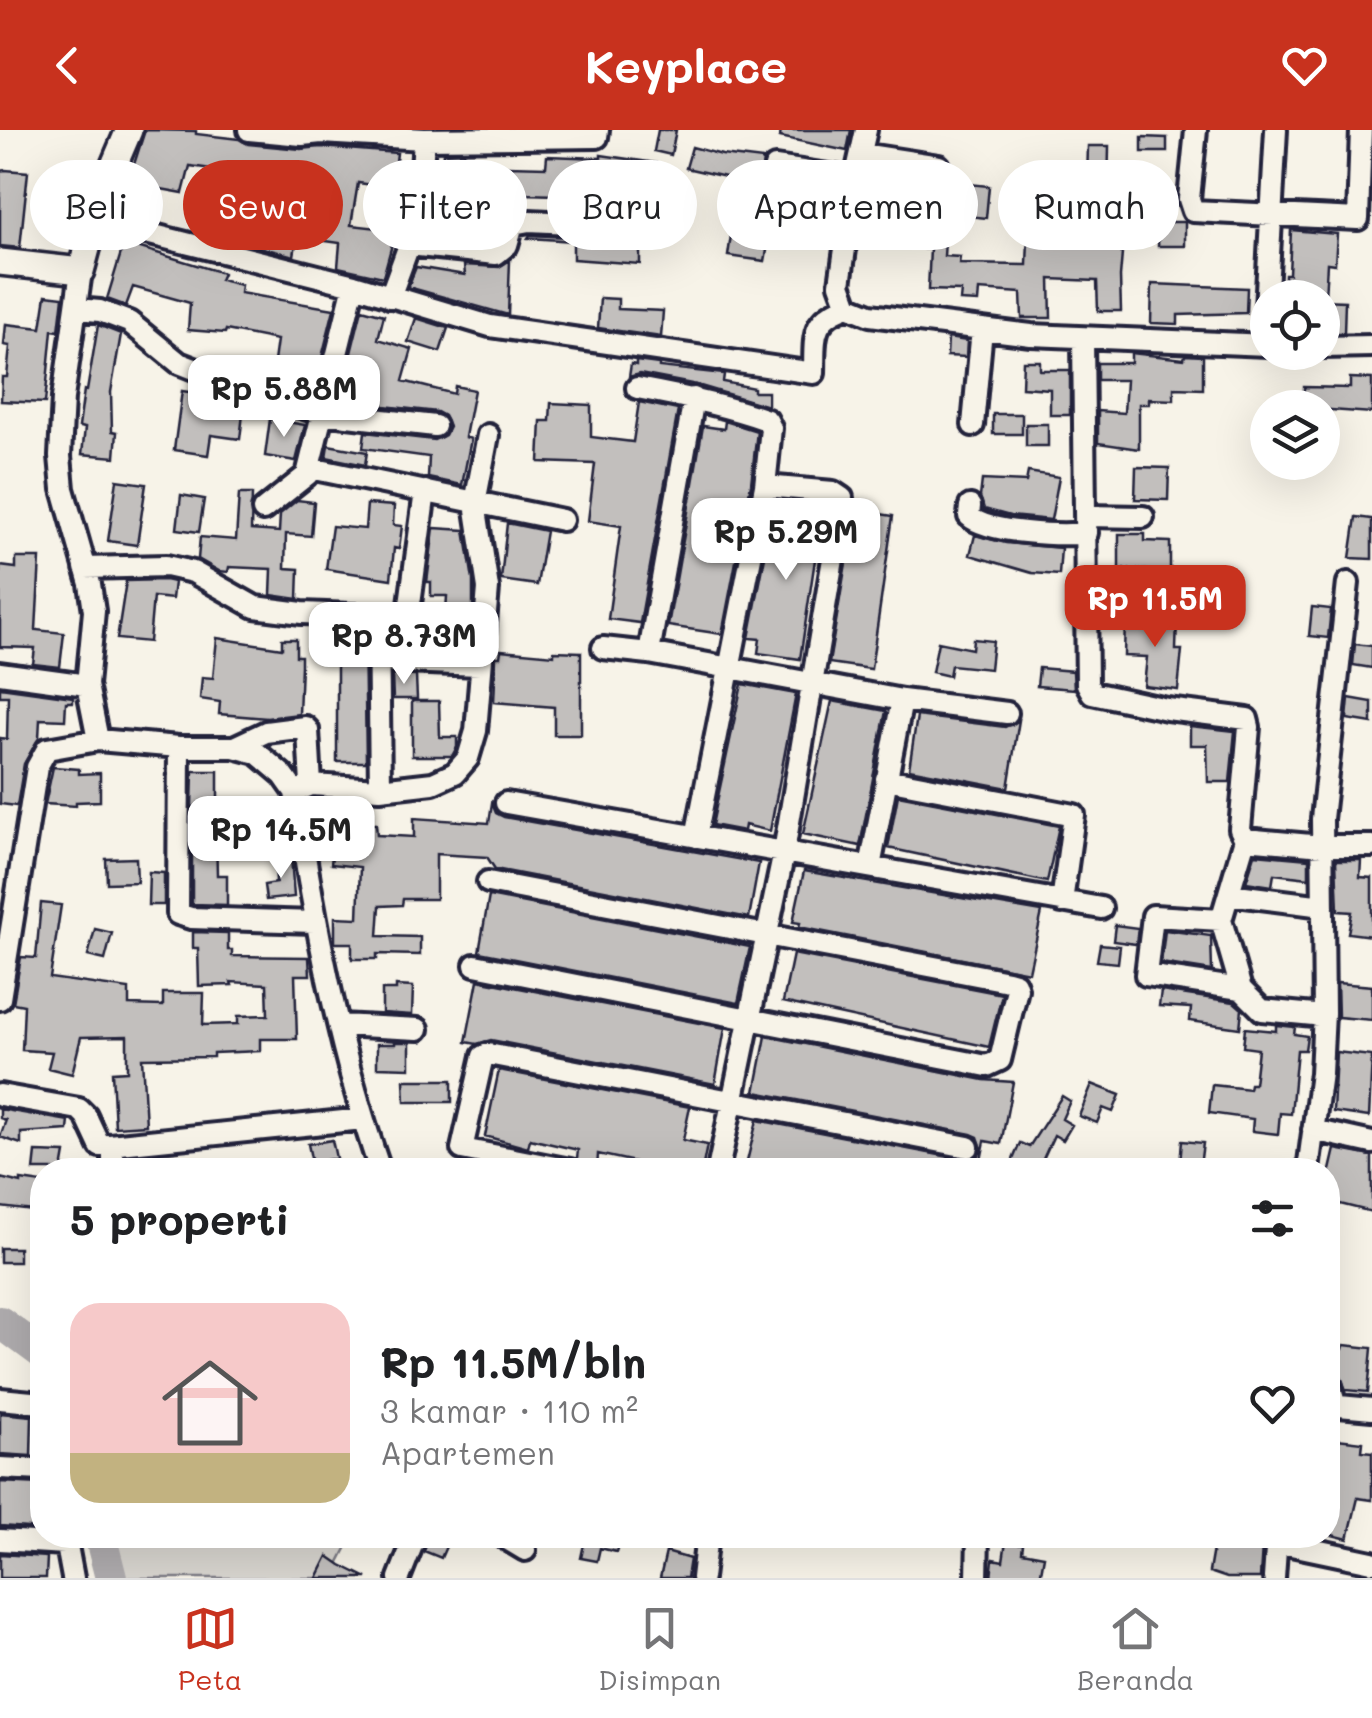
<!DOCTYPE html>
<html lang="id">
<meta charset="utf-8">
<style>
:root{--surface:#fff;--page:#f2f2f2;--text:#202124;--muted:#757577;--line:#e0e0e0;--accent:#c8321e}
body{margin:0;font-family:Mali,sans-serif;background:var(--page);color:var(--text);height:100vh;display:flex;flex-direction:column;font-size:38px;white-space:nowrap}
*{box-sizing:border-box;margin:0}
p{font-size:32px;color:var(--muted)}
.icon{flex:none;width:55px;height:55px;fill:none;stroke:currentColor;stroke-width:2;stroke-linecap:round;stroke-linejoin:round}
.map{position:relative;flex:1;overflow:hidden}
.side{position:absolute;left:30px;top:1028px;width:1310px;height:390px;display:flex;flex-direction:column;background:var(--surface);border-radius:40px;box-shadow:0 10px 40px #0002}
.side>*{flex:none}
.top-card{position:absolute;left:30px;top:30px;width:1312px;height:90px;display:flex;gap:20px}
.fabs{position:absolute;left:1250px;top:150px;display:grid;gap:20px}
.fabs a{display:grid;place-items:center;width:90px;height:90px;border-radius:50%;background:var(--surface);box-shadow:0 10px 40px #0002;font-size:50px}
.price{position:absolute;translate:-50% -85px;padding:0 22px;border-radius:20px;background:#fff;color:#222;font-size:32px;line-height:65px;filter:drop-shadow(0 2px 5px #0008)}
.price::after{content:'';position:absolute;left:50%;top:60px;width:30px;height:22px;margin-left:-15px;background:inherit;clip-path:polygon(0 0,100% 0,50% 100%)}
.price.on{background:var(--accent);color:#fff}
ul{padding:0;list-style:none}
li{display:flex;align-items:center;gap:30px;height:250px;padding:0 40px}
li span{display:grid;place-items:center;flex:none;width:280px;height:200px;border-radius:30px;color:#555}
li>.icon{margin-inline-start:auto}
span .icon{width:120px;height:120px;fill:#fffc;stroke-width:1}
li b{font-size:42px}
h2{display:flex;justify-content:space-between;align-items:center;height:120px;padding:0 40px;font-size:42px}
.chip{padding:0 35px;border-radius:45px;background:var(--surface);box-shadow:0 10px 40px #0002;font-size:35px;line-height:90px}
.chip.on{background:var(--accent);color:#fff}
header{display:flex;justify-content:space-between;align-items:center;height:130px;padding:0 40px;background:var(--accent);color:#fff;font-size:45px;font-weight:700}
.tabs{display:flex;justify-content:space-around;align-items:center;height:140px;border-top:2px solid var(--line);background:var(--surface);font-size:28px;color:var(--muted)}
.tabs a{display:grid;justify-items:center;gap:5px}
.tabs .on{color:var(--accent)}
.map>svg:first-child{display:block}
</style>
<header><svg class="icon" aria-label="back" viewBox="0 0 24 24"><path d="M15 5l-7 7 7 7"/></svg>Keyplace<svg class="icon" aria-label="heart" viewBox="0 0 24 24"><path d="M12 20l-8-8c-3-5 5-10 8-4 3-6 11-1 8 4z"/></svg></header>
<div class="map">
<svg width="1372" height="1448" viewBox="0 0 1372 1448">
<rect width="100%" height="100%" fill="#f7f3e8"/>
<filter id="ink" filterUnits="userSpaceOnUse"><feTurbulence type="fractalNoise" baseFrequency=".01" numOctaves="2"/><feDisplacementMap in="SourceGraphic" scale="20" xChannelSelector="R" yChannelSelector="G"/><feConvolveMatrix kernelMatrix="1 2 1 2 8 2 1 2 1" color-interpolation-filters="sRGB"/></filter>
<g filter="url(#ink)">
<path fill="#d8d5cf" stroke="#7d7c85" stroke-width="2.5" d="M 100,1405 L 353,1405 L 336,1438 L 338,1448 L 111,1448 Z"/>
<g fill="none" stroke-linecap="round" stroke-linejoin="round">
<path stroke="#aeabad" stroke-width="32" d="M 0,1192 L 42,1223
M 100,1405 L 111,1448"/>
</g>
<path fill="#c2bfbd" stroke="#22223b" stroke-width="2.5" d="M 145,0 L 196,1 L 196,4 L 239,9 L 248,14 L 301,19 L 321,17 L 397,23 L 396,31 L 409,33 L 406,67 L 394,65 L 395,58 L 358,53 L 351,95 L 396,100 L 383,147 L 338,137 L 340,113 L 297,107 L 294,126 L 216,106 L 226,41 L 190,36 L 183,63 L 128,53 Z
M 658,0 L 676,0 L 671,25 L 654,21 Z
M 781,0 L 851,0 L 847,21 L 780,7 Z
M 1142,7 L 1167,8 L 1167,22 L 1142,22 Z
M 1088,16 L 1109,16 L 1108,65 L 1127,66 L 1120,147 L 1121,181 L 1098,181 L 1097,151 L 1050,149 L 1051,188 L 1022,188 L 1021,163 L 979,160 L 978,172 L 960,171 L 961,161 L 928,160 L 930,119 L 924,119 L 926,80 L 947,82 L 944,126 L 960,127 L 959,134 L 1027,135 L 1028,109 L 1072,111 L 1072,103 L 1077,103 L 1077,70 L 1040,71 L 1040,55 L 1078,55 L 1078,51 L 1087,51 Z
M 692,17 L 722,25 L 763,30 L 761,55 L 686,38 Z
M 464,22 L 462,44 L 441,42 L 443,23 Z
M 601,25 L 656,33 L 654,58 L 583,50 L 580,80 L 556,78 L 556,65 L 524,64 L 524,71 L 481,69 L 478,104 L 448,101 L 452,45 L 508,46 L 508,36 L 546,37 L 547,26 L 601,28 Z
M 5,40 L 28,42 L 20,118 L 0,116 L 0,41 Z
M 1014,41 L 1036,42 L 1035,66 L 1013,65 Z
M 969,54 L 989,56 L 986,88 L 966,86 Z
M 52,78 L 76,81 L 72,104 L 49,100 Z
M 1159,92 L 1185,92 L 1185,116 L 1158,116 Z
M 732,98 L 770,104 L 765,131 L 728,126 Z
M 1291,100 L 1337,104 L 1335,134 L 1327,133 L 1325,168 L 1284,168 L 1285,144 L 1289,144 Z
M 601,104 L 601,110 L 640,111 L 640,134 L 573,129 L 573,111 L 528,108 L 530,105 L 591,108 Z
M 124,113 L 223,143 L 220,150 L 241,155 L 240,163 L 334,179 L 315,255 L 272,246 L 277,210 L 226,200 L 225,203 L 188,200 L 190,173 L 133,157 L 126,176 L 107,169 Z
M 510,130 L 508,185 L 408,157 L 416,137 L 465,145 L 464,135 L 499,137 Z
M 1152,154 L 1247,158 L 1246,183 L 1178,185 L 1178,194 L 1151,193 Z
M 46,165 L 63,167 L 59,201 L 52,200 L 45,273 L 1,271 L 2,247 L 7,247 L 10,216 L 4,215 L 6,194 L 41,198 Z
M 600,168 L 618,169 L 618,179 L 663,181 L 661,207 L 598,198 Z
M 1322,170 L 1345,171 L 1344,203 L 1322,203 Z
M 362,179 L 384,185 L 378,209 L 412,219 L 403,251 L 454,264 L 455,256 L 474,260 L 465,307 L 471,309 L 462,355 L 428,348 L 429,327 L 363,318 L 365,302 L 434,310 L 445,305 L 449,297 L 444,286 L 437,282 L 339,271 Z
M 416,188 L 448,198 L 440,222 L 408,212 Z
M 98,195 L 121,204 L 111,262 L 112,301 L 117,302 L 115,327 L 82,324 L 85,298 L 79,297 L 84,260 L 87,261 Z
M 948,208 L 967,211 L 966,227 L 947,226 Z
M 1131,223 L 1184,229 L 1185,225 L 1203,226 L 1203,259 L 1174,258 L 1174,270 L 1149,269 L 1149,274 L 1139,274 L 1139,319 L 1098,313 L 1098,281 L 1124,283 L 1126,250 L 1097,250 L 1097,233 L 1131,233 Z
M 636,231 L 659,234 L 659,237 L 724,244 L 723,252 L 754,258 L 754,262 L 768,262 L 768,276 L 697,255 L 640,244 L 629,247 L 631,234 L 636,235 Z
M 1023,231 L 1040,231 L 1040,240 L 1070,240 L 1070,285 L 1050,285 L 1050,259 L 1022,257 Z
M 1350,248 L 1372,249 L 1372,283 L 1303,278 L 1304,257 L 1350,258 Z
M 182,261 L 216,266 L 215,272 L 244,276 L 240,309 L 211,305 L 208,325 L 174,320 Z
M 639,272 L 678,280 L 640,493 L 608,489 L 621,396 L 588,391 L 595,334 L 539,332 L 541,291 L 550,291 L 551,273 L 591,275 L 591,307 L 633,312 Z
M 993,284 L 1022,284 L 1022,304 L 993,304 Z
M 270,289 L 305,295 L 296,331 L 265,326 Z
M 725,291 L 757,301 L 751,354 L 722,504 L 668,496 L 703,296 L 724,299 Z
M 1026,294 L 1048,294 L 1048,316 L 1026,316 Z
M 328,315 L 367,322 L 365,335 L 326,327 Z
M 1136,337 L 1169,338 L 1168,370 L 1135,369 Z
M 1028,342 L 1059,347 L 1051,390 L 1010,386 L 984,379 L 980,367 L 982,350 L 1026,352 Z
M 117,350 L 146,354 L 137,415 L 108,411 Z
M 239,364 L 252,364 L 251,400 L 279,402 L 280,384 L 297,370 L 314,372 L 311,406 L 286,404 L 285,438 L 299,439 L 298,469 L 271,465 L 272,439 L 229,437 L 228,442 L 219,441 L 198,429 L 200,407 L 236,410 Z
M 181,365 L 204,369 L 199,402 L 177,399 Z
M 367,374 L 394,376 L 393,395 L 402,396 L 399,419 L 394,418 L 391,449 L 326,439 L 332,396 L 365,399 Z
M 775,376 L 822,383 L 800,529 L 758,523 L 760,509 L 749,508 Z
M 855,380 L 893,386 L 871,539 L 829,533 Z
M 1356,387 L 1372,389 L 1372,429 L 1350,428 Z
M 507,393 L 546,401 L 537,455 L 501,450 Z
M 434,398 L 465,400 L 473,450 L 473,478 L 471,493 L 466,493 L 463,521 L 392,518 L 392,500 L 411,496 L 445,498 L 447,466 L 431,466 L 431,452 L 427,452 Z
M 1119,404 L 1145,404 L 1145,411 L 1170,412 L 1170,441 L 1119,439 Z
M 975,405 L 1006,413 L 1061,418 L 1059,445 L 1032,443 L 970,425 Z
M 16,428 L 40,428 L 36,500 L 64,503 L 60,537 L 33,534 L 35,518 L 0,517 L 0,436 L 16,438 Z
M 165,450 L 174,452 L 172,469 L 153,467 L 149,512 L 117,509 L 126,451 Z
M 1312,477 L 1331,479 L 1328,508 L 1309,506 Z
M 1162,488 L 1177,489 L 1176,520 L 1182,520 L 1178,560 L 1144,556 L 1147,527 L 1124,526 L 1125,489 Z
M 337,498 L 364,499 L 366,632 L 337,632 Z
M 217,508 L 282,518 L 282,509 L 296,509 L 296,526 L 301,526 L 301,535 L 299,584 L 267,588 L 219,584 L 220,572 L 200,569 L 202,547 L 213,548 Z
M 973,509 L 993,511 L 990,539 L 951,535 L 949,546 L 932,542 L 938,512 L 972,519 Z
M 1355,514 L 1372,516 L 1372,538 L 1353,535 Z
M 501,520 L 554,525 L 554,521 L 581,522 L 581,605 L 554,605 L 554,577 L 494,572 L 496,527 L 500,527 Z
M 1039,538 L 1073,541 L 1074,559 L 1037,556 Z
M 392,545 L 416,546 L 417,569 L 393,569 Z
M 742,554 L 796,564 L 770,701 L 745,695 L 744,701 L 712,695 Z
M 0,557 L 73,567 L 73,572 L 66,572 L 65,590 L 40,589 L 39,608 L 24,634 L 17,676 L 0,674 L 0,608 L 7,609 L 8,566 L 0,566 Z
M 1349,568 L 1372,572 L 1372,593 L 1347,589 Z
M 412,571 L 439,571 L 440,607 L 457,607 L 457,617 L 452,626 L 412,626 Z
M 832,571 L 886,581 L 860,716 L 803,704 Z
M 917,586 L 1005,597 L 1019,590 L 1008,658 L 909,639 Z
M 1190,596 L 1235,601 L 1230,652 L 1208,652 L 1207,615 L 1190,615 Z
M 53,637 L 79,639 L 79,644 L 100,643 L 100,671 L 76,672 L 76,676 L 45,674 Z
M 193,641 L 218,641 L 218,677 L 192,677 Z
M 898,665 L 1059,696 L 1047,752 L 888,718 Z
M 492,673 L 496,683 L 504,687 L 759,733 L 749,788 L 495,739 L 487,727 L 436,724 L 436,769 L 403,769 L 402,775 L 380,776 L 378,806 L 420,807 L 420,825 L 377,824 L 377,829 L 352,829 L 352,813 L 335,813 L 335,787 L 358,788 L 360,737 L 331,734 L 334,709 L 331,708 L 331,692 L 376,694 L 377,705 L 414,707 L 414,688 L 489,693 Z
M 192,706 L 216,706 L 217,745 L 227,745 L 227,775 L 192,774 Z
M 1255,724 L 1309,729 L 1309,748 L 1274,744 L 1272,756 L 1246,752 Z
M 291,727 L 294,767 L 266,770 L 264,755 L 276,753 L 275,728 Z
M 136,728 L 137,752 L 107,753 L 106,729 Z
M 1336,730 L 1361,730 L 1360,747 L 1372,748 L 1372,806 L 1348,803 L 1352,782 L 1338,781 Z
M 804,741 L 1042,782 L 1029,842 L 799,797 L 800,793 L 793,792 Z
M 149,742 L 164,743 L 164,775 L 148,775 Z
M 489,766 L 750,817 L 738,873 L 479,822 Z
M 41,773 L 61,775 L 50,848 L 129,859 L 129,875 L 163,876 L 163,863 L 204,863 L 203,895 L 238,894 L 238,886 L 268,885 L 267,854 L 231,852 L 232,855 L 199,856 L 198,818 L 193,818 L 193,802 L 228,803 L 228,820 L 232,820 L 232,826 L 309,827 L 310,845 L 295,845 L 297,909 L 260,909 L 260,921 L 213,923 L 213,927 L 142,928 L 146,995 L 115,997 L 112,942 L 127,941 L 127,906 L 81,907 L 72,944 L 48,938 L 52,922 L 22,920 L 24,875 L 13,873 L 21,827 L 36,828 Z
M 1115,795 L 1138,798 L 1136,814 L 1113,811 Z
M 95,799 L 112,803 L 105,830 L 88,826 Z
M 1165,800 L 1211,806 L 1212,841 L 1161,833 Z
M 1100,814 L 1120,816 L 1118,833 L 1097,831 Z
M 793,824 L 1002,864 L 989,917 L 783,872 Z
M 478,850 L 725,898 L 715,954 L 491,910 L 477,914 L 466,912 Z
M 1337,853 L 1372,856 L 1372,890 L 1338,887 Z
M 396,856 L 413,857 L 412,885 L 382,883 L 382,860 L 396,860 Z
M 1161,861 L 1234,872 L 1242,879 L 1240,898 L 1190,891 L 1191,878 L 1159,876 Z
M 1276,895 L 1295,897 L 1294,904 L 1307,906 L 1305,920 L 1297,920 L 1291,984 L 1280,983 L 1278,1004 L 1252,1001 L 1253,989 L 1209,983 L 1212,955 L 1249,959 L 1250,954 L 1254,954 L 1258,919 L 1243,917 L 1245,898 L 1276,901 Z
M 766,906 L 984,950 L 1013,952 L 1001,1014 L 985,1011 L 979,1040 L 745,1040 L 757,990 L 965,1030 L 978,1027 L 982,1019 L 978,1007 L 971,1004 L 755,962 Z
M 395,912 L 410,912 L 410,938 L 377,937 L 377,914 L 395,914 Z
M 1336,922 L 1372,926 L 1369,987 L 1333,982 Z
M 499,940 L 690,977 L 683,1010 L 707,1015 L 702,1040 L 672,1040 L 598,1024 L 597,1040 L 583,1040 L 577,1028 L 578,1020 L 530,1009 L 528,1018 L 485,1006 Z
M 404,950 L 452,950 L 452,972 L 405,972 Z
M 1092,954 L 1120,965 L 1113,982 L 1103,978 L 1097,993 L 1079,986 Z
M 1062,966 L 1070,971 L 1062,989 L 1072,995 L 1063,1010 L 1054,1005 L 1038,1040 L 1012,1032 L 1020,1013 L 1029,1017 Z
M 0,979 L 69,991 L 68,1000 L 21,1003 L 21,1014 L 0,1007 L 6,990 L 0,988 Z
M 332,1010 L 336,1028 L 312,1033 L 308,1014 Z
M 1182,1011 L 1203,1013 L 1200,1036 L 1180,1034 Z
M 1335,1019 L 1372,1026 L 1372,1082 L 1328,1071 L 1332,1057 L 1328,1056 L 1328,1049 Z
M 36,1022 L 65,1023 L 62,1040 L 34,1040 Z
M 0,1048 L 21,1053 L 21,1050 L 42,1053 L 42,1082 L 0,1077 Z
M 0,1118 L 19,1118 L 19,1132 L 0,1132 Z
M 1344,1215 L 1372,1218 L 1368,1262 L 1346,1260 L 1340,1245 L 1328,1242 L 1328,1217 L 1343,1219 Z
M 0,1283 L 32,1286 L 31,1326 L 0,1324 Z
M 1337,1309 L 1363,1312 L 1362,1321 L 1372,1322 L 1372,1370 L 1358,1368 L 1348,1409 L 1328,1404 L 1334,1361 L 1330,1361 Z
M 0,1352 L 42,1354 L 42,1399 L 0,1396 Z
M 430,1405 L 451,1405 L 441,1428 L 424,1421 Z
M 569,1405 L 607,1405 L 620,1408 L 616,1422 L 600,1418 L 597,1431 L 581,1428 L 584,1414 L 568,1410 Z
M 1006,1411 L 1023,1414 L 1022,1422 L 1044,1426 L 1040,1448 L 991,1448 L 993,1429 L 1003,1431 Z
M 1214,1413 L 1251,1419 L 1252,1414 L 1262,1416 L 1260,1448 L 1227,1448 L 1209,1442 Z
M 666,1422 L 690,1429 L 687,1448 L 660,1448 Z
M 0,1424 L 47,1427 L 46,1448 L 0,1448 Z
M 328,1426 L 341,1435 L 367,1448 L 317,1448 Z"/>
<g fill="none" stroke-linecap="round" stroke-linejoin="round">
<g stroke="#22223b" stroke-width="28">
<path id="minor" d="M 249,0 L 302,5 L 321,3 L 424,9 L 597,7 L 598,0
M 866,0 L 855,49 L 840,154 L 848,176 L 870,185 L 1031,205 L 1268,215
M 1196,0 L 1189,69 L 1193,81 L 1358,89 L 1361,0
M 424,9 L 420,71 L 409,115 L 496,124 L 507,115 L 513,94 L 529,91 L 592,94
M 861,24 L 939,36
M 775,37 L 855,49
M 94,90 L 354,155 L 490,196 L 814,243 C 815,207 810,189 848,176
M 81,141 L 63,268 L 60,326 L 63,359 L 90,454 L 94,481 L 87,555 L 98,610
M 390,167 L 409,115
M 76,179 L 100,181 L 129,192 L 179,233 L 258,264 L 321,283 L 435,296
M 1083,208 L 1087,554 L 1092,563 L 1167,579 L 1247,589 L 1249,597 L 1240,699 L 1245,709 L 1221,790 L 1241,859 L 1262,880 L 1324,886
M 1264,214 L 1276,0
M 1322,217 L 1372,216
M 637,258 C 681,266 724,275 767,290 L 771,298 L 765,356 L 696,707
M 973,295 L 982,199
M 310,338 L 562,390
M 970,376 L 969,386 C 987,403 1061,406 1087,403
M 263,380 L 307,345 L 354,155
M 1087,386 L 1143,387
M 85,438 L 166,436 L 193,442 L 255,477 L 302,483 L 398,487 L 405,484 L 410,474 L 425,361
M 378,487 L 380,659
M 603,518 L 649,523 L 902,570 L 1007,583
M 649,523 L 694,268
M 379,531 L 480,535
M 0,543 L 87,555
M 179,617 L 178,784 L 191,788 L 314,792
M 234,617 L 266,602 L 305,597 L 308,600 L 311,655
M 886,649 L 1074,685 L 1062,772
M 295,662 L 311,655 L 380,659 L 433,653 L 455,643 L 468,628 L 476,601 L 488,458 L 475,373 L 488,305
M 506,673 L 1101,778
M 1245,709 L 1322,716 L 1372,716
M 870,737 L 902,570
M 1229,764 L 1323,776
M 1221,790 L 1153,786 L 1146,845 L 1241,859
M 475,835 L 987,936 L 1000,930 L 1017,859 L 1015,853 L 1008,851 L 488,752
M 0,869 L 37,637 L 47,619 L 98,610 L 179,617 L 234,617 L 257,623 L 283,645 L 295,662 C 314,790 338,918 380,1040
M 340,895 L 418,899
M 0,965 L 79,979 L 86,986 L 100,1016 L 363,989
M 1313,1000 L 1372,1013
M 113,1040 L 113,1016
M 570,1040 L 462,1019 L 483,926 L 488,924 L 968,1017
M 718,1040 L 784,722 L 842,375 L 842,368 L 833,362 L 765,356
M 1308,1040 L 1321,943 L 1324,883 L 1322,689 L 1348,453
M 1328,1255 L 1331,1256 L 1334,1271 L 1339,1276 L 1372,1279
M 0,1269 L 42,1273
M 0,1338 L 42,1340
M 65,1405 L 73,1448
M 500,1405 L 525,1420
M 0,1410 L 65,1414
M 1277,1412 L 1372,1432
M 399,1448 L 416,1405
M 702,1448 L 707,1405
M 977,1448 L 978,1405
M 1274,1448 L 1277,1405"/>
</g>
<g stroke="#22223b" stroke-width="32">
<path id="major" d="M 0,132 L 81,141 L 101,66 L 129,0"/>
</g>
<use href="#minor" stroke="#f7f3e8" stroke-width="20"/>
<use href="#major" stroke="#f7f3e8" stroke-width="25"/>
</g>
</g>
</svg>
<div class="fabs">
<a><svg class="icon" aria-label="locate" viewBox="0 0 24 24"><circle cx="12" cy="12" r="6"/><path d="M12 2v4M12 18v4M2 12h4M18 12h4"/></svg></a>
<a><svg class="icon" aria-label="layers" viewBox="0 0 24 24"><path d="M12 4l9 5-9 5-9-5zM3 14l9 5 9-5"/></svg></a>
</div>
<b class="price" style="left:284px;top:310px">Rp 5.88M</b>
<b class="price" style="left:786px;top:453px">Rp 5.29M</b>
<b class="price on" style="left:1155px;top:520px">Rp 11.5M</b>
<b class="price" style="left:404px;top:557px">Rp 8.73M</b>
<b class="price" style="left:281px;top:751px">Rp 14.5M</b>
<div class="top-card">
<a class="chip">Beli</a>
<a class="chip on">Sewa</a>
<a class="chip">Filter</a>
<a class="chip">Baru</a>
<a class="chip">Apartemen</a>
<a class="chip">Rumah</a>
</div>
<section class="side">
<h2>5 properti<svg class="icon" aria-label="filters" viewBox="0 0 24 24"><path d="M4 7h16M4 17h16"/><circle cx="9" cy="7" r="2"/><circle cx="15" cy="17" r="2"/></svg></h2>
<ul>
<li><span style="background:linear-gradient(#f6c9c9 75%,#c2b280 0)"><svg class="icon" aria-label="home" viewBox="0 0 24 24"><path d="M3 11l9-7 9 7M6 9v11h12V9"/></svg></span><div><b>Rp 11.5M/bln</b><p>3 kamar · 110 m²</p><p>Apartemen</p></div><svg class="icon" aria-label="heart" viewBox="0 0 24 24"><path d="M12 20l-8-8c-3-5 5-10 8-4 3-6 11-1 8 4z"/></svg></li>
</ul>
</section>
</div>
<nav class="tabs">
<a class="on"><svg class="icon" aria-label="map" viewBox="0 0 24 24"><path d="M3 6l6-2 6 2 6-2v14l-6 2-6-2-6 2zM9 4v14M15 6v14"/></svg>Peta</a>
<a><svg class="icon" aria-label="saved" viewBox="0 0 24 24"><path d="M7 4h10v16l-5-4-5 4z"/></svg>Disimpan</a>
<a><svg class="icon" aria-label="home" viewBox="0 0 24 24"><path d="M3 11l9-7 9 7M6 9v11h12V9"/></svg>Beranda</a>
</nav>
